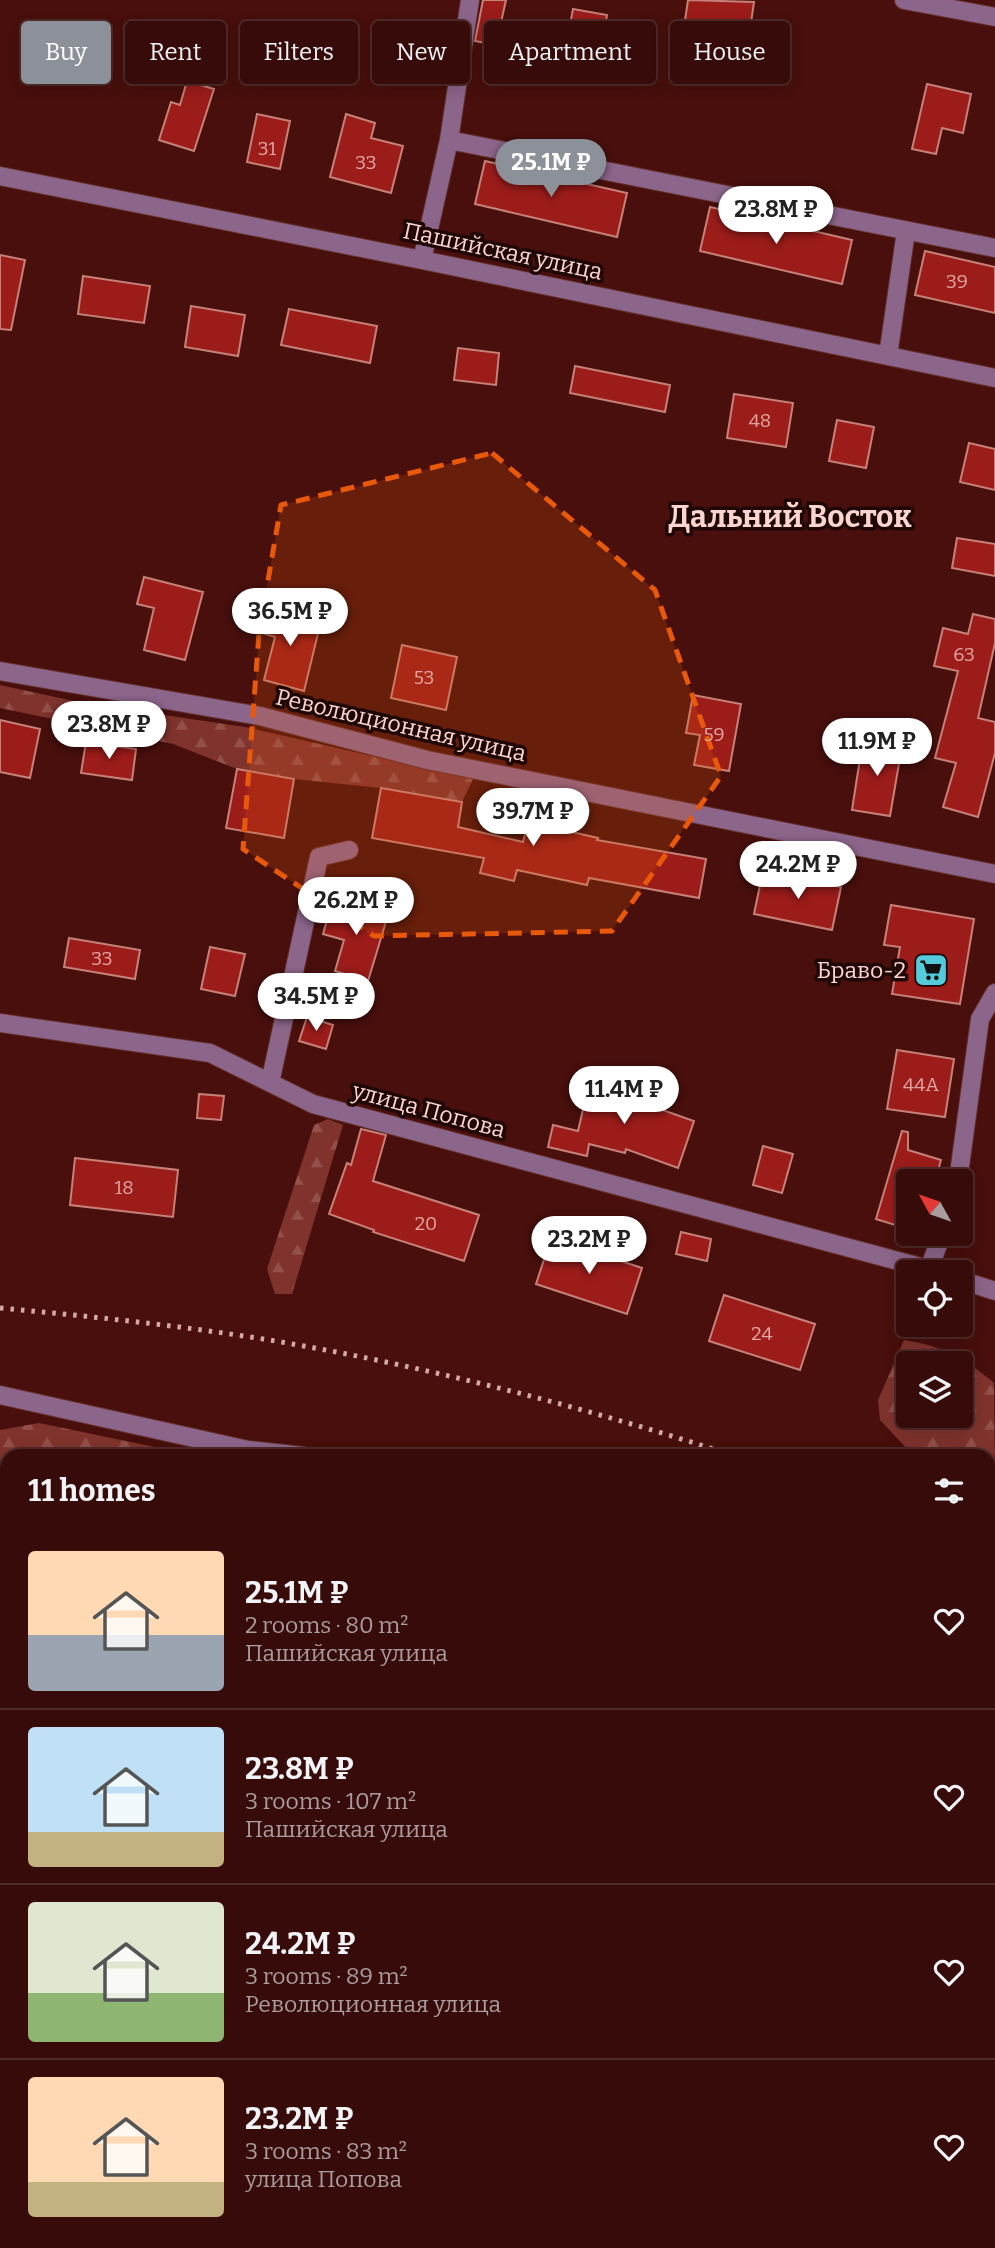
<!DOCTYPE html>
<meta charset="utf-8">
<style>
:root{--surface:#360b09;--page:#411917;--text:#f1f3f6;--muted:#aa9b9c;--line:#502b2a;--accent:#8c9099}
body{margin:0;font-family:Bitter,serif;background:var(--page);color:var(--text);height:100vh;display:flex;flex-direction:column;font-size:26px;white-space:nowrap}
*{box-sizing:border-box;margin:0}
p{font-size:23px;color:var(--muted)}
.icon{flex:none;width:38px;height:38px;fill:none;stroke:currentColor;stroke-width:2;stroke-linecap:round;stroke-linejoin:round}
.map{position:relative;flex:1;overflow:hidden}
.details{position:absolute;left:0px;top:1449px;width:996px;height:800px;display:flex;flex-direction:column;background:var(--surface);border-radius:21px 21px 0 0;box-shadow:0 4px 18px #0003,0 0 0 2px var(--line)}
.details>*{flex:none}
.top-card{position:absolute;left:21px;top:21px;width:954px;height:63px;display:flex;gap:14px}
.needle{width:46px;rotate:310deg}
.buttons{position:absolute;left:896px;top:1169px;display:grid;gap:14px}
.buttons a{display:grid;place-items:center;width:77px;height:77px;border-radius:7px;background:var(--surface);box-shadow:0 4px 18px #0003,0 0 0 2px var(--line);font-size:35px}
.price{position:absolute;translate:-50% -60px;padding:0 16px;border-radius:24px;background:#fff;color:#222;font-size:23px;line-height:46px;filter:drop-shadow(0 2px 4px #0008)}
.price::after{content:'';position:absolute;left:50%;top:42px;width:21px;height:16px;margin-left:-10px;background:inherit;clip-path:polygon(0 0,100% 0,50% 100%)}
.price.on{background:var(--accent);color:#fff}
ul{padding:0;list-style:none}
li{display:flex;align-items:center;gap:21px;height:175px;padding:0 28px}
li+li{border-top:2px solid var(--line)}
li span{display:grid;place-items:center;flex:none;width:196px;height:140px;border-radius:7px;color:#555}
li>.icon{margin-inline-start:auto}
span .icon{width:84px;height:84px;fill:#fffc;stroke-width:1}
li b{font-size:30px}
h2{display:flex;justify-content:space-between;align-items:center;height:84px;padding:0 28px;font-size:30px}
.chip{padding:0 24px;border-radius:7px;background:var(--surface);box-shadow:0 4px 18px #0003,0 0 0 2px var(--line);font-size:24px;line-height:63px}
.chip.on{background:var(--accent);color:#fff}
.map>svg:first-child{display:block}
</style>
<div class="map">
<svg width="995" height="2248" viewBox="0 0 995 2248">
<defs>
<pattern id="forest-firs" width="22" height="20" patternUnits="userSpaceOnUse" patternTransform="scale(1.75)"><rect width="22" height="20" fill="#80332d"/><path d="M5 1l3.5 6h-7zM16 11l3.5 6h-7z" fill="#93504a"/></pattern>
</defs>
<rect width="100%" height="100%" fill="#480f0c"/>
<path fill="url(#forest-firs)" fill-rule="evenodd" d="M 0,685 L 83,703 L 245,727 L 473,779 L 462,802 L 381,788 L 294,779 L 237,769 L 173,744 L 0,708 Z
M 328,1119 L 343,1125 L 292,1294 L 275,1294 L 267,1269 L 314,1125 Z
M 904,1340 C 942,1346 964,1357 994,1383 L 995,1484 L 989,1482 L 989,1456 L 914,1456 L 880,1420 L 878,1400 ZM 961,1363 L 961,1416 L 908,1416 L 908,1363 Z
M 39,1423 L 198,1456 L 7,1456 L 7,1664 L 0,1664 L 0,1430 Z
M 989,1623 L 995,1626 L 995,2059 L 989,2065 Z
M 0,1715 L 7,1718 L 7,1781 L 0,1782 Z
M 989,2164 L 995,2166 L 995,2244 L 981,2242 L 989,2242 Z"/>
<path fill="#9c1c1a" stroke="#c68178" stroke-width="2" d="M 483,0 L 506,0 L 496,45 L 475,41 Z
M 688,0 L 754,2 L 749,37 L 684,27 Z
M 573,9 L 607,15 L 601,47 L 567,41 Z
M 187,81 L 214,89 L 194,151 L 159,140 L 171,102 L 180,105 Z
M 927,84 L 971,94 L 963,133 L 942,128 L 936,154 L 912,149 Z
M 257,114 L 290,121 L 280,169 L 247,162 Z
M 346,114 L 375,123 L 371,138 L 403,146 L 391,193 L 330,177 Z
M 485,161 L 627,193 L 617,237 L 475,204 Z
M 710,207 L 852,240 L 842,284 L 700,251 Z
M 925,251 L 995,267 L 995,313 L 915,295 Z
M 0,255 L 25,260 L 11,330 L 0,329 Z
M 83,276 L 150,286 L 144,323 L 78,314 Z
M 191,306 L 245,315 L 238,356 L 185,347 Z
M 289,309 L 377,326 L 370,363 L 281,345 Z
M 458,348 L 499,353 L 496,385 L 454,380 Z
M 575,366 L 670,385 L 665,412 L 570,393 Z
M 734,394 L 793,403 L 786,447 L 727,438 Z
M 837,420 L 874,427 L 866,468 L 829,461 Z
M 969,443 L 995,449 L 995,490 L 960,482 Z
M 957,538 L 995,544 L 995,576 L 952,568 Z
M 144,577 L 203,592 L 185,660 L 144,650 L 154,608 L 137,604 Z
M 268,608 L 321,621 L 304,691 L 264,680 L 275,637 L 262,633 Z
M 973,614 L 995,619 L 995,643 L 978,718 L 995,722 L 995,753 L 978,817 L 943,807 L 956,763 L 935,758 L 958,671 L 934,666 L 943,628 L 968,634 Z
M 402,645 L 457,657 L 446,710 L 391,698 Z
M 693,695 L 741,704 L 729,771 L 694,765 L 700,735 L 686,733 Z
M 0,720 L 40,729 L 30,778 L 0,772 Z
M 863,739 L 902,746 L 890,816 L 852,810 Z
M 86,742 L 136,749 L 132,780 L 81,773 Z
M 237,769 L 294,779 L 284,838 L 226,828 Z
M 381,788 L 462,802 L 458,827 L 523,842 L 528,822 L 598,838 L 597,840 L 706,859 L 699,898 L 589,878 L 587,885 L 517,870 L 514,881 L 480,873 L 484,858 L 372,838 Z
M 763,871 L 841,887 L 832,930 L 754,914 Z
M 333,899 L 388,915 L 368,981 L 335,971 L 344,940 L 323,934 Z
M 891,905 L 974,919 L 960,1004 L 892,994 L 900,947 L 884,945 Z
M 69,938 L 140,950 L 135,979 L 64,967 Z
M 210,947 L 245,954 L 235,996 L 201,989 Z
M 307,1017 L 333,1025 L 326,1049 L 299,1041 Z
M 897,1050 L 954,1059 L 945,1117 L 887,1109 Z
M 592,1071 L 619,1077 L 614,1098 L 657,1108 L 694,1121 L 678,1168 L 626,1149 L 625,1153 L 589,1144 L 587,1156 L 548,1147 L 553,1125 L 578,1131 Z
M 199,1094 L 224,1096 L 221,1120 L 197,1118 Z
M 361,1129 L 386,1135 L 373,1181 L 479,1215 L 464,1261 L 373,1232 L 374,1230 L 329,1214 L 347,1163 L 351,1165 Z
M 902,1131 L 908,1132 L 908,1150 L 941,1160 L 935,1181 L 908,1181 L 908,1229 L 876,1219 Z
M 763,1146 L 793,1154 L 782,1193 L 753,1185 Z
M 75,1158 L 178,1170 L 173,1217 L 70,1205 Z
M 681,1232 L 711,1239 L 707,1261 L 676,1254 Z
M 551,1238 L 642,1268 L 627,1314 L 536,1284 Z
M 724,1295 L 815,1324 L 800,1370 L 709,1341 Z"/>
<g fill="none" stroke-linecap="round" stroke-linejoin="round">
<g stroke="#642f2b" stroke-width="20">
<path id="minor" d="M 904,0 L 995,17
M 449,140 L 995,248
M 0,176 L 422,260 L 995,378
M 422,260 L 449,140 L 470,0
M 888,356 L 906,231
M 0,671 L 260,716 L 427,760 L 995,874
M 0,1023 L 210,1053 L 313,1104 L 939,1272
M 270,1083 L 319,857 L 349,850
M 958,1181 L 980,1019 L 995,993
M 929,1269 L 942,1234
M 961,1280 L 995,1291
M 0,1395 L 248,1450 L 303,1456
M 989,1585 L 995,1586"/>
</g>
<use href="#minor" stroke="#8c658b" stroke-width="18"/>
<path stroke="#d4aaa6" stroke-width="5" stroke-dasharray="3.5 7" stroke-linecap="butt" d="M 0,1308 C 88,1316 175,1325 263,1339 C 422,1365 581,1406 735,1456
M 989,1538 L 995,1540"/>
</g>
<path fill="#e8590c" fill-opacity="0.2" stroke="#e8590c" stroke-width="5" stroke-dasharray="14 9" stroke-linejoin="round" d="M 492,453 L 655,590 L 721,776 L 612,931 L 374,936 L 243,849 L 259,633 L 281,505 Z"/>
<defs>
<g id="supermarket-square" transform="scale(1.75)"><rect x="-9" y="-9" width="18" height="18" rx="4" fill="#53cbdb" stroke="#1f0705"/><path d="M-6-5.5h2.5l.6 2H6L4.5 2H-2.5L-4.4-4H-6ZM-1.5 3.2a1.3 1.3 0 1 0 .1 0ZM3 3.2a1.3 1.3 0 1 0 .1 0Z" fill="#111"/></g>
</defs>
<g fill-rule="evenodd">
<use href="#supermarket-square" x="931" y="970"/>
</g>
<g text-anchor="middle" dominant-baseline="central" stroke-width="7" stroke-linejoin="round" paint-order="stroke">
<g font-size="19" fill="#e2a6a2">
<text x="267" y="148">31</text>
<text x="366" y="162">33</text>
<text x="957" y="281">39</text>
<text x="760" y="420">48</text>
<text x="964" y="654">63</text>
<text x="424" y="677">53</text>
<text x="714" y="734">59</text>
<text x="102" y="958">33</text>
<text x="921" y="1084">44А</text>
<text x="124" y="1187">18</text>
<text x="426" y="1223">20</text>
<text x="762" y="1333">24</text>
</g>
<g font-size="23" fill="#fad4cf" stroke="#1f0705">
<text transform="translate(503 251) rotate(12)">Пашийская улица</text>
<text transform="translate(401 725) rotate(13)">Революционная улица</text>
<text transform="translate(429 1110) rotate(15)">улица Попова</text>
</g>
<g font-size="23" fill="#fad4cf" stroke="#1f0705" text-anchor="end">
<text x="906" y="970">Браво-2</text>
</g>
<g font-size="30" font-weight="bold" fill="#fad4cf" stroke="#1f0705">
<text x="790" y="517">Дальний Восток</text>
</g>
</g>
</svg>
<div class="buttons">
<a><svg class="needle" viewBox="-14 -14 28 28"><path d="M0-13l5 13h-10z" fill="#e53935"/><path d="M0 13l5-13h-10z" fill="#aa9b9c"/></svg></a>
<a><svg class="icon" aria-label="locate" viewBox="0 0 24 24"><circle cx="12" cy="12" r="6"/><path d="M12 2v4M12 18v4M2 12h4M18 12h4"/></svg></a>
<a><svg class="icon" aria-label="layers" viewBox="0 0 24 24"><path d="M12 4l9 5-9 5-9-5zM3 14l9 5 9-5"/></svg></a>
</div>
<b class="price on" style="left:551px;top:199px">25.1M ₽</b>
<b class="price" style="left:776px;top:246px">23.8M ₽</b>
<b class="price" style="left:290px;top:648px">36.5M ₽</b>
<b class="price" style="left:109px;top:761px">23.8M ₽</b>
<b class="price" style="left:877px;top:778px">11.9M ₽</b>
<b class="price" style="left:533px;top:848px">39.7M ₽</b>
<b class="price" style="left:798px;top:901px">24.2M ₽</b>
<b class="price" style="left:356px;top:937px">26.2M ₽</b>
<b class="price" style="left:316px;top:1033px">34.5M ₽</b>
<b class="price" style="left:624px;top:1126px">11.4M ₽</b>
<b class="price" style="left:589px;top:1276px">23.2M ₽</b>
<div class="top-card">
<a class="chip on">Buy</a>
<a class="chip">Rent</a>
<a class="chip">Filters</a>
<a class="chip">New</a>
<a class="chip">Apartment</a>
<a class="chip">House</a>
</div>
<section class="details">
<h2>11 homes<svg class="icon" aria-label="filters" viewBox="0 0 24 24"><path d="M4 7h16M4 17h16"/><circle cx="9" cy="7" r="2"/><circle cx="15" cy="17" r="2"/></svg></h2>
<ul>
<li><span style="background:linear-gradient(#ffd9b3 60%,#9aa5b1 0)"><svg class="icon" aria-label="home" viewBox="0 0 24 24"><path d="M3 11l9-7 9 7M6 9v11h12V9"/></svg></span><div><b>25.1M ₽</b><p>2 rooms · 80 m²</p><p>Пашийская улица</p></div><svg class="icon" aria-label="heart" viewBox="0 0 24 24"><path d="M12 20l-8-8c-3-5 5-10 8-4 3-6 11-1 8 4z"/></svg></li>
<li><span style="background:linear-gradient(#bfe0f5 75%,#c2b280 0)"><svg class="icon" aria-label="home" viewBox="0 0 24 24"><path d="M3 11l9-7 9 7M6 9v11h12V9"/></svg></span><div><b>23.8M ₽</b><p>3 rooms · 107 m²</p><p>Пашийская улица</p></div><svg class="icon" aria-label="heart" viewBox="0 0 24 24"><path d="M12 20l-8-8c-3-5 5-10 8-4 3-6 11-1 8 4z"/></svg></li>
<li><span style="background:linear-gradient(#dfe7d0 65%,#8fb573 0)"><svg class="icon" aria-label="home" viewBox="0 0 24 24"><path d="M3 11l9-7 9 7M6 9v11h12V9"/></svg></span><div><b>24.2M ₽</b><p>3 rooms · 89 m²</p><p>Революционная улица</p></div><svg class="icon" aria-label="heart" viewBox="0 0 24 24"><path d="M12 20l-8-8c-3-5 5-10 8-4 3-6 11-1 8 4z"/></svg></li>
<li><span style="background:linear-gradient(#ffd9b3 75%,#c2b280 0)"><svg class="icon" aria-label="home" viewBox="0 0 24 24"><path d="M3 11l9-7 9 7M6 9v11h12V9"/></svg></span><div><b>23.2M ₽</b><p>3 rooms · 83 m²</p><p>улица Попова</p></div><svg class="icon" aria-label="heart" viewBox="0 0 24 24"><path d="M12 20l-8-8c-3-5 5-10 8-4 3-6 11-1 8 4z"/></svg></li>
</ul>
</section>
</div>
